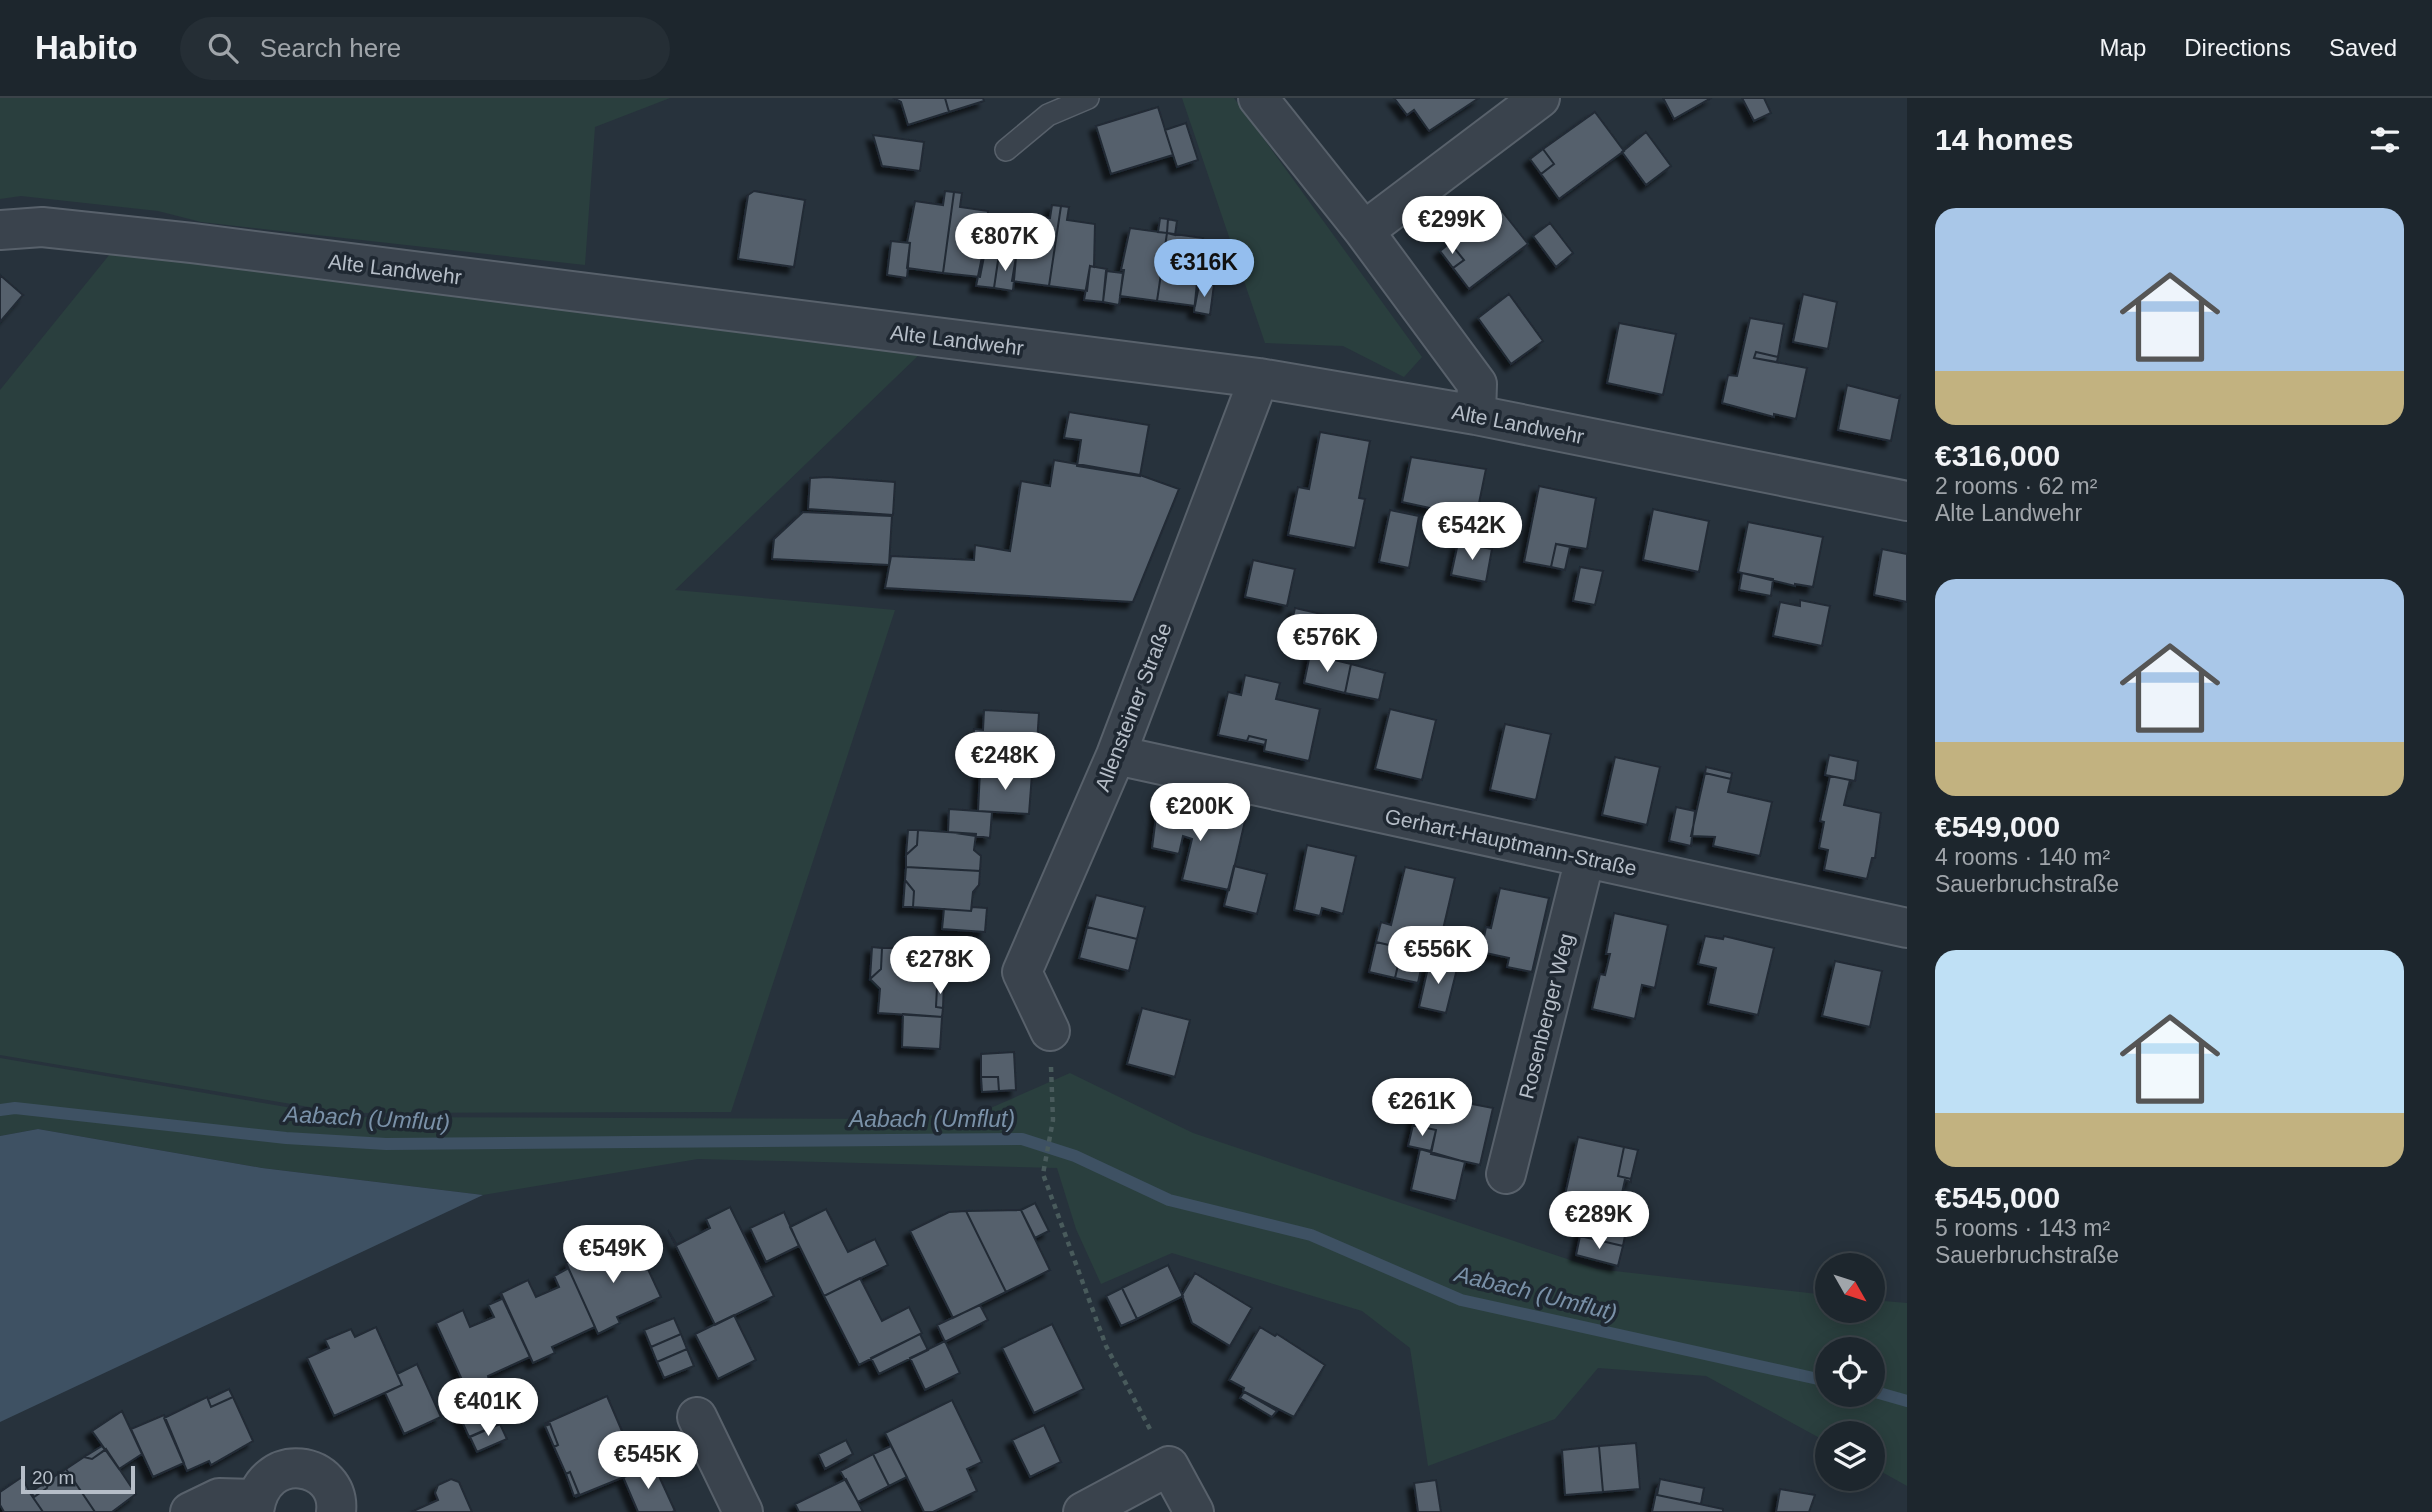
<!DOCTYPE html>
<meta charset="utf-8">
<style>
:root{--surface:#1d262d;--page:#252e35;--text:#f1f3f6;--muted:#a0a5aa;--line:#3b4349;--accent:#94beee}
body{margin:0;font-family:Helvetica,sans-serif;background:var(--page);color:var(--text);height:100vh;display:flex;flex-direction:column;font-size:26px;white-space:nowrap}
*{box-sizing:border-box;margin:0}
p{font-size:23px;color:var(--muted)}
.icon{flex:none;width:38px;height:38px;fill:none;stroke:currentColor;stroke-width:2;stroke-linecap:round;stroke-linejoin:round}
.map{position:relative;flex:1;overflow:hidden}
.details{display:flex;flex-direction:column;background:var(--surface);width:525px}
.details>*{flex:none}
.needle{width:46px;rotate:129deg}
.controls{position:absolute;left:1815px;top:1155px;display:grid;gap:14px}
.controls a{display:grid;place-items:center;width:70px;height:70px;border-radius:50%;background:var(--surface);box-shadow:0 4px 18px #0003,0 0 0 2px var(--line);font-size:35px}
.scale{position:absolute;left:21px;bottom:18px;width:114px;box-sizing:border-box;padding-left:7px;border:4px solid #b6bec8;border-top:0;font-size:19px;line-height:24px;white-space:nowrap;color:#b6bec8;-webkit-text-stroke:5px #1f2832;paint-order:stroke}
.price{position:absolute;translate:-50% -60px;padding:0 16px;border-radius:24px;background:#fff;color:#222;font-size:23px;line-height:46px;filter:drop-shadow(0 2px 4px #0008)}
.price::after{content:'';position:absolute;left:50%;top:42px;width:21px;height:16px;margin-left:-10px;background:inherit;clip-path:polygon(0 0,100% 0,50% 100%)}
.price.selected{background:var(--accent);color:#111}
ul{padding:0;list-style:none}
li{display:grid;align-content:center;gap:14px;height:371px;padding:0 28px}
li span{display:grid;place-items:center;height:217px;border-radius:21px;color:#555}
li>.icon{margin-inline-start:auto}
span .icon{width:126px;height:126px;fill:#fffc;stroke-width:1}
li b{font-size:30px}
h2{display:flex;justify-content:space-between;align-items:center;height:84px;padding:0 28px;font-size:30px}
header{display:flex;align-items:center;gap:42px;box-sizing:border-box;height:98px;padding:0 35px;background:var(--surface);border-bottom:2px solid var(--line)}
header strong{font-size:33px}
nav{display:flex;gap:38px;margin-inline-start:auto;font-size:24px}
.search{width:490px;height:63px;background:var(--page);display:flex;align-items:center;gap:18px;box-sizing:border-box;padding:0 24px;border-radius:38px;color:var(--muted);font-size:26px}
main{display:flex;flex:1;min-height:0}
.map>svg:first-child{display:block}
</style>
<header>
<strong>Habito</strong>
<div class="search"><svg class="icon" aria-label="search" viewBox="0 0 24 24"><circle cx="10" cy="10" r="6"/><path d="M15 15l6 6"/></svg>Search here</div>
<nav><a>Map</a><a>Directions</a><a>Saved</a></nav>
</header>
<main>
<div class="map">
<svg width="1907" height="1414" viewBox="0 0 1907 1414">
<defs>
<filter id="shadow"><feDropShadow dx="-6" dy="6" stdDeviation="2" flood-color="#0009"/></filter>
</defs>
<rect width="100%" height="100%" fill="#27323c"/>
<path fill="#2a3f3e" fill-rule="evenodd" d="M 0,0 L 670,0 L 595,29 L 585,167 L 201,124 L 158,113 L 21,98 L 0,101 Z
M 1182,0 L 1234,0 L 1422,259 L 1404,279 L 1343,248 L 1265,245 Z
M 114,151 L 923,253 L 675,492 L 895,512 L 731,1014 L 345,1015 L 0,957 L 0,292 Z
M 0,960 L 345,1019 L 893,1021 L 986,1012 L 1070,975 L 1193,1035 L 1597,1171 L 1827,1197 L 1827,1213 L 1872,1213 L 1873,1202 L 1907,1205 L 1907,1388 L 1873,1369 L 1872,1335 L 1827,1335 L 1827,1344 L 1706,1278 L 1598,1270 L 1555,1321 L 1428,1368 L 1410,1250 L 1362,1213 L 1172,1155 L 1101,1186 L 1076,1131 L 1057,1070 L 698,1061 L 483,1097 L 262,1070 L 38,1031 L 0,1038 ZM 1827,1251 L 1872,1251 L 1872,1297 L 1827,1297 Z"/>
<path fill="#3e5163" d="M 38,1031 L 262,1070 L 483,1097 L 0,1324 L 0,1038 Z"/>
<g fill="none" stroke-linecap="round" stroke-linejoin="round">
<path stroke="#3e5163" stroke-width="12" d="M 0,1012 L 15,1010 L 286,1040 L 386,1046 L 1022,1041 L 1075,1058 L 1169,1102 L 1311,1137 L 1461,1202 L 1827,1283
M 1872,1293 L 1907,1303"/>
</g>
<path fill="#54606c" stroke="#212a34" stroke-width="2" filter="url(#shadow)" d="M 893,0 L 945,0 L 949,14 L 908,27 L 901,4 Z
M 945,0 L 983,0 L 984,3 L 949,14 Z
M 1394,0 L 1479,0 L 1429,33 L 1414,12 L 1407,17 Z
M 1663,0 L 1711,0 L 1674,21 Z
M 1742,0 L 1764,0 L 1771,15 L 1754,23 Z
M 1158,9 L 1173,57 L 1111,76 L 1096,28 Z
M 1595,14 L 1624,53 L 1559,101 L 1541,76 L 1554,66 L 1543,51 Z
M 1186,25 L 1198,62 L 1177,69 L 1165,32 Z
M 1646,34 L 1671,68 L 1646,87 L 1622,54 Z
M 873,37 L 924,44 L 920,73 L 882,68 Z
M 1543,51 L 1554,66 L 1541,76 L 1530,61 Z
M 754,93 L 805,102 L 794,169 L 738,161 L 748,97 Z
M 945,93 L 954,94 L 943,175 L 907,170 L 910,145 L 907,145 L 915,103 L 943,107 Z
M 954,94 L 962,95 L 960,109 L 988,113 L 986,137 L 988,138 L 980,179 L 943,175 Z
M 1052,107 L 1061,108 L 1049,188 L 1012,183 L 1016,159 L 1011,158 L 1013,143 L 1019,139 L 1022,116 L 1050,120 Z
M 1061,108 L 1069,109 L 1067,122 L 1095,126 L 1094,169 L 1090,168 L 1087,193 L 1049,188 Z
M 1498,108 L 1528,146 L 1469,191 L 1453,170 L 1464,162 L 1450,145 Z
M 1160,120 L 1168,121 L 1167,135 L 1158,134 Z
M 1168,121 L 1177,123 L 1175,137 L 1167,135 Z
M 1550,125 L 1573,155 L 1556,169 L 1533,138 Z
M 1130,130 L 1167,135 L 1157,203 L 1120,198 L 1124,172 L 1121,172 Z
M 1167,135 L 1203,140 L 1200,165 L 1203,166 L 1195,208 L 1157,203 Z
M 891,143 L 910,145 L 907,180 L 887,177 Z
M 1450,145 L 1464,162 L 1453,170 L 1440,153 Z
M 983,154 L 999,156 L 994,190 L 976,188 Z
M 999,156 L 1016,159 L 1013,193 L 994,190 Z
M 1090,168 L 1107,171 L 1103,204 L 1084,202 Z
M 1106,173 L 1123,175 L 1119,207 L 1103,204 Z
M 0,177 L 23,197 L 0,224 Z
M 1197,185 L 1214,187 L 1210,217 L 1194,214 Z
M 1509,196 L 1543,243 L 1511,266 L 1478,220 Z
M 1803,196 L 1837,204 L 1828,251 L 1793,244 Z
M 1750,220 L 1784,226 L 1778,259 L 1756,254 L 1754,260 L 1807,270 L 1796,321 L 1774,316 L 1774,319 L 1722,305 L 1728,277 L 1737,278 Z
M 1619,225 L 1676,236 L 1663,297 L 1607,285 Z
M 1756,254 L 1778,259 L 1777,264 L 1754,260 Z
M 1847,287 L 1897,300 L 1900,298 L 1891,343 L 1838,332 Z
M 1069,314 L 1149,327 L 1140,378 L 1077,368 L 1081,342 L 1064,340 Z
M 1320,334 L 1370,343 L 1359,400 L 1365,401 L 1355,450 L 1288,437 L 1298,389 L 1309,391 Z
M 1411,359 L 1486,371 L 1476,420 L 1402,404 Z
M 1054,362 L 1140,377 L 1179,391 L 1133,504 L 885,490 L 891,458 L 974,462 L 975,447 L 1010,453 L 1021,383 L 1050,388 Z
M 827,379 L 895,384 L 893,417 L 808,411 L 810,380 Z
M 1539,388 L 1596,400 L 1587,451 L 1556,446 L 1551,469 L 1524,464 Z
M 1653,411 L 1709,423 L 1699,474 L 1643,462 Z
M 1390,412 L 1419,418 L 1409,470 L 1379,464 Z
M 803,414 L 892,418 L 889,467 L 772,461 L 774,441 Z
M 1748,424 L 1823,439 L 1813,489 L 1795,486 L 1795,488 L 1738,474 Z
M 1458,445 L 1492,451 L 1486,484 L 1451,477 Z
M 1556,446 L 1570,449 L 1565,472 L 1551,469 Z
M 1882,451 L 1907,456 L 1907,504 L 1874,497 Z
M 1253,462 L 1295,471 L 1287,508 L 1245,499 Z
M 1580,469 L 1603,473 L 1595,507 L 1573,503 Z
M 1742,475 L 1773,481 L 1771,498 L 1739,492 Z
M 1800,502 L 1830,508 L 1822,548 L 1773,538 L 1780,504 L 1800,508 Z
M 1295,510 L 1326,517 L 1322,533 L 1291,527 Z
M 1310,556 L 1351,566 L 1345,595 L 1304,585 Z
M 1351,566 L 1385,575 L 1379,602 L 1345,595 Z
M 1245,577 L 1280,585 L 1276,601 L 1320,611 L 1309,663 L 1264,653 L 1266,642 L 1249,638 L 1247,643 L 1218,637 L 1228,594 L 1241,597 Z
M 1390,611 L 1436,622 L 1422,682 L 1375,671 Z
M 984,612 L 1039,615 L 1035,676 L 980,673 L 982,652 L 973,652 L 974,631 L 983,632 Z
M 1505,626 L 1551,636 L 1536,702 L 1490,692 Z
M 1037,637 L 1046,637 L 1045,655 L 1037,654 Z
M 1249,638 L 1266,642 L 1265,647 L 1247,643 Z
M 1829,657 L 1858,663 L 1855,683 L 1825,677 Z
M 1615,659 L 1660,669 L 1647,727 L 1602,717 Z
M 1706,669 L 1732,675 L 1731,681 L 1705,675 Z
M 980,673 L 1032,676 L 1029,716 L 978,713 Z
M 1705,675 L 1731,681 L 1728,694 L 1772,704 L 1760,758 L 1713,748 L 1715,739 L 1691,738 Z
M 1830,678 L 1850,682 L 1844,707 L 1881,715 L 1875,760 L 1872,760 L 1867,781 L 1824,772 L 1828,752 L 1819,750 L 1824,724 L 1820,723 Z
M 1158,703 L 1245,723 L 1229,792 L 1182,782 L 1192,741 L 1183,738 L 1179,756 L 1152,750 Z
M 1676,709 L 1695,713 L 1691,748 L 1669,743 Z
M 949,711 L 992,714 L 990,740 L 948,734 Z
M 908,732 L 918,732 L 917,747 L 906,757 Z
M 918,732 L 976,736 L 974,752 L 981,758 L 980,773 L 906,769 L 906,757 L 917,747 Z
M 1307,747 L 1356,758 L 1343,816 L 1322,810 L 1320,818 L 1294,812 Z
M 1234,768 L 1267,776 L 1257,816 L 1224,808 Z
M 906,769 L 980,773 L 979,787 L 973,794 L 971,813 L 913,809 L 914,793 L 905,782 Z
M 1405,769 L 1455,780 L 1441,840 L 1424,836 L 1423,842 L 1427,843 L 1418,885 L 1395,880 L 1402,850 L 1376,844 L 1381,824 L 1391,827 Z
M 905,782 L 914,793 L 913,809 L 903,809 Z
M 1500,790 L 1549,800 L 1532,874 L 1507,869 L 1509,860 L 1481,854 L 1486,829 L 1491,830 Z
M 1096,797 L 1145,809 L 1137,841 L 1087,829 Z
M 972,809 L 987,810 L 985,834 L 942,831 L 944,811 L 971,813 Z
M 1614,815 L 1668,827 L 1655,890 L 1642,887 L 1635,921 L 1592,911 L 1600,876 L 1605,877 L 1610,856 L 1606,856 Z
M 1087,829 L 1137,841 L 1129,873 L 1079,860 Z
M 1705,838 L 1723,841 L 1724,838 L 1774,850 L 1758,917 L 1708,906 L 1716,870 L 1698,866 Z
M 1376,844 L 1402,850 L 1395,880 L 1369,874 Z
M 909,845 L 915,851 L 940,853 L 938,877 L 944,883 L 937,889 L 936,909 L 943,910 L 942,919 L 878,915 L 880,891 L 870,881 L 881,871 L 882,850 L 902,850 Z
M 872,849 L 882,850 L 881,871 L 870,881 Z
M 1430,861 L 1458,867 L 1446,915 L 1419,909 Z
M 1835,863 L 1882,873 L 1870,929 L 1822,918 Z
M 944,883 L 943,910 L 936,909 L 937,889 Z
M 1142,910 L 1190,922 L 1175,979 L 1127,966 Z
M 903,916 L 942,919 L 940,951 L 902,949 Z
M 1014,954 L 1016,992 L 999,993 L 998,979 L 981,979 L 981,956 Z
M 981,979 L 998,979 L 999,993 L 982,994 Z
M 1420,996 L 1493,1010 L 1480,1067 L 1431,1056 L 1436,1032 L 1413,1027 Z
M 1413,1027 L 1436,1032 L 1431,1053 L 1408,1048 Z
M 1578,1039 L 1624,1049 L 1618,1078 L 1631,1081 L 1631,1084 L 1625,1082 L 1617,1117 L 1563,1106 Z
M 1624,1049 L 1638,1052 L 1631,1081 L 1618,1078 Z
M 1420,1051 L 1465,1064 L 1456,1103 L 1411,1092 Z
M 1035,1105 L 1049,1133 L 1035,1140 L 1021,1112 Z
M 730,1109 L 774,1198 L 715,1227 L 668,1132 L 677,1147 L 710,1130 L 706,1121 Z
M 1586,1110 L 1629,1118 L 1623,1148 L 1580,1138 Z
M 826,1111 L 848,1154 L 875,1141 L 888,1167 L 824,1198 L 790,1129 Z
M 1021,1112 L 1050,1172 L 1006,1194 L 966,1113 Z
M 966,1113 L 1006,1194 L 953,1220 L 910,1133 L 949,1114 Z
M 784,1114 L 799,1148 L 766,1164 L 750,1130 Z
M 631,1135 L 661,1199 L 617,1219 L 620,1225 L 598,1236 L 566,1165 L 593,1152 L 601,1170 L 624,1159 L 619,1148 L 633,1142 Z
M 1580,1138 L 1623,1148 L 1618,1168 L 1576,1157 Z
M 566,1165 L 595,1229 L 552,1249 L 555,1255 L 533,1265 L 501,1195 L 528,1182 L 536,1199 L 559,1189 L 554,1178 L 567,1171 Z
M 1168,1167 L 1183,1198 L 1137,1221 L 1122,1190 Z
M 1195,1175 L 1252,1210 L 1230,1248 L 1192,1225 L 1182,1197 Z
M 860,1180 L 882,1223 L 909,1209 L 922,1235 L 859,1267 L 824,1198 Z
M 1122,1190 L 1137,1221 L 1121,1228 L 1106,1198 Z
M 500,1195 L 530,1259 L 488,1278 L 490,1285 L 468,1295 L 436,1225 L 463,1212 L 470,1229 L 494,1219 L 488,1207 L 502,1201 Z
M 980,1207 L 988,1222 L 945,1244 L 937,1227 Z
M 734,1217 L 756,1262 L 718,1281 L 695,1236 Z
M 674,1220 L 681,1236 L 651,1249 L 644,1232 Z
M 1052,1226 L 1084,1291 L 1034,1315 L 1002,1250 Z
M 376,1229 L 402,1287 L 334,1318 L 307,1260 L 329,1250 L 325,1242 L 351,1231 L 355,1239 Z
M 1260,1229 L 1275,1238 L 1277,1236 L 1325,1267 L 1294,1319 L 1243,1293 L 1244,1290 L 1229,1282 Z
M 681,1236 L 687,1251 L 657,1264 L 651,1249 Z
M 920,1236 L 928,1252 L 879,1276 L 871,1260 Z
M 945,1243 L 960,1275 L 925,1292 L 910,1260 Z
M 687,1251 L 694,1268 L 664,1280 L 657,1264 Z
M 417,1266 L 441,1319 L 404,1336 L 385,1295 L 402,1287 L 397,1276 Z
M 482,1289 L 499,1326 L 469,1339 L 452,1301 Z
M 229,1291 L 233,1299 L 211,1309 L 208,1301 Z
M 1244,1294 L 1277,1313 L 1272,1319 L 1240,1300 Z
M 607,1298 L 639,1373 L 575,1399 L 579,1396 L 570,1374 L 566,1376 L 554,1349 L 558,1347 L 550,1326 L 544,1326 Z
M 207,1299 L 211,1309 L 233,1299 L 253,1343 L 211,1367 L 209,1363 L 187,1373 L 164,1320 Z
M 952,1302 L 982,1364 L 967,1371 L 977,1393 L 933,1414 L 924,1414 L 885,1335 Z
M 122,1313 L 142,1356 L 119,1371 L 92,1333 Z
M 164,1317 L 184,1365 L 153,1379 L 131,1331 Z
M 500,1326 L 507,1341 L 477,1354 L 470,1339 Z
M 550,1326 L 558,1347 L 554,1349 L 545,1328 Z
M 1044,1327 L 1061,1364 L 1030,1379 L 1012,1342 Z
M 846,1342 L 853,1356 L 825,1371 L 818,1356 Z
M 1636,1345 L 1640,1391 L 1603,1394 L 1599,1348 Z
M 102,1348 L 105,1352 L 92,1361 L 84,1359 Z
M 891,1348 L 907,1379 L 889,1388 L 873,1356 Z
M 1599,1348 L 1603,1394 L 1565,1397 L 1562,1352 Z
M 106,1351 L 136,1396 L 112,1414 L 95,1414 L 66,1371 L 84,1359 L 92,1361 Z
M 873,1356 L 889,1388 L 858,1404 L 840,1373 Z
M 653,1365 L 675,1413 L 672,1414 L 638,1414 L 623,1379 Z
M 66,1371 L 95,1414 L 43,1414 L 30,1395 L 34,1399 L 47,1390 L 49,1382 Z
M 570,1374 L 579,1396 L 574,1398 L 566,1376 Z
M 22,1379 L 30,1395 L 43,1414 L 4,1414 L 0,1407 L 0,1394 Z
M 451,1381 L 459,1384 L 472,1414 L 411,1414 L 438,1402 L 435,1395 L 438,1387 Z
M 846,1381 L 863,1414 L 799,1414 L 795,1406 Z
M 1660,1381 L 1704,1390 L 1701,1406 L 1657,1397 Z
M 49,1382 L 47,1390 L 34,1399 L 31,1394 Z
M 1436,1382 L 1441,1414 L 1418,1414 L 1414,1385 Z
M 1657,1390 L 1657,1397 L 1723,1411 L 1723,1414 L 1652,1414 Z
M 1780,1391 L 1815,1397 L 1809,1414 L 1776,1414 Z"/>
<g fill="none" stroke-linecap="round" stroke-linejoin="round">
<g stroke="#58616b" stroke-width="24">
<path id="service" d="M 1006,52 L 1048,17 L 1088,0"/>
</g>
<g stroke="#58616b" stroke-width="42">
<path id="minor" d="M 1258,0 L 1364,133 L 1477,286 L 1476,317
M 0,132 L 42,129 L 192,145 L 1259,280 L 1476,317 L 1907,403
M 1364,133 L 1540,0
M 1116,657 L 1907,830
M 1050,933 L 1022,874 L 1116,657 L 1259,280
M 1506,1076 L 1585,760
M 697,1319 L 743,1414
M 190,1414 L 219,1400 L 255,1401
M 254,1414 C 262,1348 342,1364 336,1414
M 1083,1414 L 1169,1368 L 1194,1414"/>
</g>
<path stroke="#495b5c" stroke-width="4.5" stroke-dasharray="5 5" stroke-linecap="butt" d="M 1051,969 L 1053,1022 L 1043,1076 L 1106,1248 L 1151,1333"/>
<use href="#service" stroke="#3a434d" stroke-width="21"/>
<use href="#minor" stroke="#3a434d" stroke-width="38"/>
</g>
<g text-anchor="middle" dominant-baseline="central" stroke-width="7" stroke-linejoin="round" paint-order="stroke">
<g font-size="21" fill="#b6bec8" stroke="#1f2832">
<text transform="translate(395 171) rotate(7)">Alte Landwehr</text>
<text transform="translate(957 242) rotate(7)">Alte Landwehr</text>
<text transform="translate(1518 326) rotate(11)">Alte Landwehr</text>
<text transform="translate(1133 609) rotate(-69)">Allensteiner Straße</text>
<text transform="translate(1511 744) rotate(12)">Gerhart-Hauptmann-Straße</text>
<text transform="translate(1546 918) rotate(-76)">Rosenberger Weg</text>
</g>
<g font-size="23" font-style="italic" fill="#7a91a8" stroke="#1f2832">
<text transform="translate(367 1020) rotate(3)">Aabach (Umflut)</text>
<text x="932" y="1021">Aabach (Umflut)</text>
<text transform="translate(1536 1195) rotate(14)">Aabach (Umflut)</text>
</g>
</g>
</svg>
<div class="controls">
<a><svg class="needle" viewBox="-14 -14 28 28"><path d="M0-13l5 13h-10z" fill="#e53935"/><path d="M0 13l5-13h-10z" fill="#a0a5aa"/></svg></a>
<a><svg class="icon" aria-label="locate" viewBox="0 0 24 24"><circle cx="12" cy="12" r="6"/><path d="M12 2v4M12 18v4M2 12h4M18 12h4"/></svg></a>
<a><svg class="icon" aria-label="layers" viewBox="0 0 24 24"><path d="M12 4l9 5-9 5-9-5zM3 14l9 5 9-5"/></svg></a>
</div>
<div class="scale">20 m</div>
<b class="price" style="left:1452px;top:158px">€299K</b>
<b class="price" style="left:1005px;top:175px">€807K</b>
<b class="price selected" style="left:1204px;top:201px">€316K</b>
<b class="price" style="left:1472px;top:464px">€542K</b>
<b class="price" style="left:1327px;top:576px">€576K</b>
<b class="price" style="left:1005px;top:694px">€248K</b>
<b class="price" style="left:1200px;top:745px">€200K</b>
<b class="price" style="left:1438px;top:888px">€556K</b>
<b class="price" style="left:940px;top:898px">€278K</b>
<b class="price" style="left:1422px;top:1040px">€261K</b>
<b class="price" style="left:1599px;top:1153px">€289K</b>
<b class="price" style="left:613px;top:1187px">€549K</b>
<b class="price" style="left:488px;top:1340px">€401K</b>
<b class="price" style="left:648px;top:1393px">€545K</b>
</div>
<section class="details">
<h2>14 homes<svg class="icon" aria-label="filters" viewBox="0 0 24 24"><path d="M4 7h16M4 17h16"/><circle cx="9" cy="7" r="2"/><circle cx="15" cy="17" r="2"/></svg></h2>
<ul>
<li><span style="background:linear-gradient(#a9c7e8 75%,#c2b280 0)"><svg class="icon" aria-label="home" viewBox="0 0 24 24"><path d="M3 11l9-7 9 7M6 9v11h12V9"/></svg></span><div><b>€316,000</b><p>2 rooms · 62 m²</p><p>Alte Landwehr</p></div></li>
<li><span style="background:linear-gradient(#a9c7e8 75%,#c2b280 0)"><svg class="icon" aria-label="home" viewBox="0 0 24 24"><path d="M3 11l9-7 9 7M6 9v11h12V9"/></svg></span><div><b>€549,000</b><p>4 rooms · 140 m²</p><p>Sauerbruchstraße</p></div></li>
<li><span style="background:linear-gradient(#bfe0f5 75%,#c2b280 0)"><svg class="icon" aria-label="home" viewBox="0 0 24 24"><path d="M3 11l9-7 9 7M6 9v11h12V9"/></svg></span><div><b>€545,000</b><p>5 rooms · 143 m²</p><p>Sauerbruchstraße</p></div></li>
</ul>
</section>
</main>
